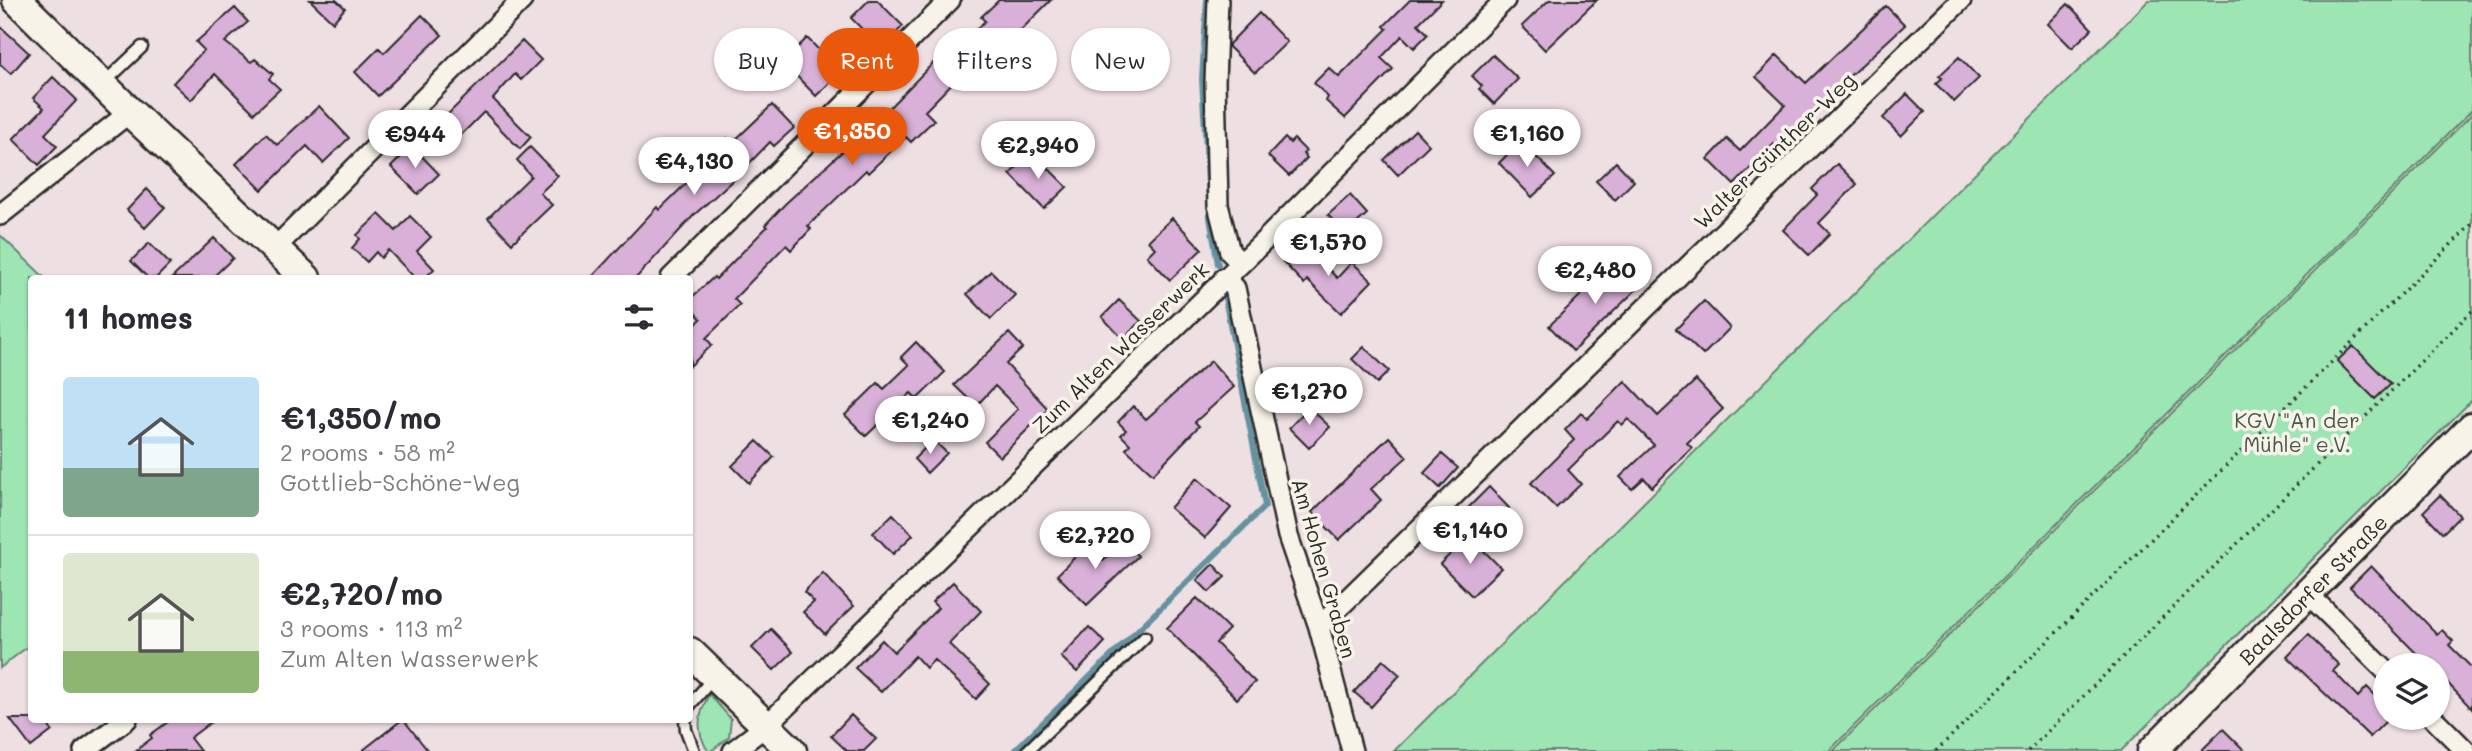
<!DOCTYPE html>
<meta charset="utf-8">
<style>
:root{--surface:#fff;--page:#f7f7f7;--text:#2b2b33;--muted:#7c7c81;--line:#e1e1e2;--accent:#ea580c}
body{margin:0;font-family:Mali,sans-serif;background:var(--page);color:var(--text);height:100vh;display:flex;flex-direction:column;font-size:26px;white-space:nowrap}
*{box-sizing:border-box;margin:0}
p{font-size:23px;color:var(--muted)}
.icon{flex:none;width:38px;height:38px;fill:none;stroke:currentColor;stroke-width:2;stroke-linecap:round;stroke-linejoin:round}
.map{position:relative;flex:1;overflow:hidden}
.drawer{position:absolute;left:28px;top:275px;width:665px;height:448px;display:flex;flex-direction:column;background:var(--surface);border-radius:7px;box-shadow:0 2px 5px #0004}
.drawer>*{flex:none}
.top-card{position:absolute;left:714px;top:28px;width:665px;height:63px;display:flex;gap:14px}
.tools{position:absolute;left:2373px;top:653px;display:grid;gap:14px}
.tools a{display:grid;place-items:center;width:77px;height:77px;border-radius:50%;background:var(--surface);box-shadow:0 2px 5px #0004;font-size:35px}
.price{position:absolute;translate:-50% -60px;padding:0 16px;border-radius:24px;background:#fff;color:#222;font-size:23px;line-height:46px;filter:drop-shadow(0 2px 4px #0008)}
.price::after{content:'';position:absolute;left:50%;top:42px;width:21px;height:16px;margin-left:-10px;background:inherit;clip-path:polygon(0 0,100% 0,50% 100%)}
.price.active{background:var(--accent);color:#fff}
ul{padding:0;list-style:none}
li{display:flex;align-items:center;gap:21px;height:175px;padding:0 35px}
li+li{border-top:2px solid var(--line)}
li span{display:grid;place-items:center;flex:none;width:196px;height:140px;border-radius:7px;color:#555}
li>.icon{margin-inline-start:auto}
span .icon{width:84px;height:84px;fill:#fffc;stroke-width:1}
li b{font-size:30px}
h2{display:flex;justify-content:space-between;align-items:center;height:84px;padding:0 35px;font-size:30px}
.chip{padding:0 24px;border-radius:32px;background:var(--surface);box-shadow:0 2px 5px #0004;font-size:24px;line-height:63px}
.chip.active{background:var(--accent);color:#fff}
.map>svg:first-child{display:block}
</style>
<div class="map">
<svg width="2472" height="751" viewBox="0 0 2472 751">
<rect width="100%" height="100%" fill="#eedfe3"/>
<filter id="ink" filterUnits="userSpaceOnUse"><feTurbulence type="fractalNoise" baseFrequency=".0143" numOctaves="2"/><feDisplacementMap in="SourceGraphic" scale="14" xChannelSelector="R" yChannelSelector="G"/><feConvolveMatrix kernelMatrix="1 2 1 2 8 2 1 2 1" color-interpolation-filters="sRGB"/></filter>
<g filter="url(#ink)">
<path fill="#9de6b4" stroke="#648870" stroke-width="2" d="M 2149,0 L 2472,0 L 2472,110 L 1829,751 L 1394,751 Z
M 2472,114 L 2472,400 L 2121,751 L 1833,751 Z
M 0,235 L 45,278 L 32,278 L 31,644 L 0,668 Z
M 709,694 L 731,719 L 729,737 L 711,751 L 708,751 C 695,729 698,716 709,694 Z"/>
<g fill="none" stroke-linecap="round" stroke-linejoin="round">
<path stroke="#6692a0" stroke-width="6" d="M 1207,0 L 1202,79 L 1210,218 L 1218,264
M 1014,751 L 1265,506 L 1224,293"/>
</g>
<path fill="#d9b0d7" stroke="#2b2b2b" stroke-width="2" d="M 310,0 L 336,0 L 345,8 L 333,22 Z
M 869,0 L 877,0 L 903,26 L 881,48 L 851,18 Z
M 999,0 L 1051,0 L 1006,45 L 999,38 L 965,70 L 925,111 L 934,120 L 911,142 L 906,137 L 868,173 L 866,170 L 808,226 L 811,229 L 791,250 L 786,245 L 734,299 L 740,305 L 706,338 L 712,345 L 690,366 L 690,321 L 694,326 L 701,319 L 690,306 L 690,299 L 714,277 L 716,279 L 767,227 L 765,225 L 785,204 L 884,113 L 946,50 L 950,55 L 985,21 L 981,17 Z
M 1410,0 L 1442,0 L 1418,24 L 1428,34 L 1414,48 L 1402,36 L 1381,58 L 1393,69 L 1345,118 L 1326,101 L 1328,97 L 1314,83 L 1329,68 L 1339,77 L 1387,29 L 1384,26 Z
M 1549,0 L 1597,0 L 1545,50 L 1522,26 Z
M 2068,4 L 2092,29 L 2072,48 L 2048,24 Z
M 1886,6 L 1905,25 L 1842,83 L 1778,148 L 1774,144 L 1734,185 L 1708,159 L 1727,139 L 1740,151 L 1785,105 L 1756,77 L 1777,55 L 1806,83 Z
M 235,8 L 248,22 L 225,42 L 251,62 L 255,59 L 273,74 L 269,79 L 280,89 L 254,113 L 215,74 L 191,100 L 173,83 L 204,50 L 196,42 Z
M 1259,13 L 1287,42 L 1255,73 L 1229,47 L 1229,44 Z
M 422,15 L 442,35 L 378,96 L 355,72 L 379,48 L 384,53 Z
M 0,26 L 29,53 L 11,74 L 0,64 Z
M 807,38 L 841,72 L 816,96 L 783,62 Z
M 522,41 L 541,60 L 521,80 L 515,74 L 493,99 L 531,137 L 520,149 L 484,112 L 457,139 L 441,121 Z
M 1493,55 L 1518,79 L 1494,104 L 1479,89 L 1482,86 L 1472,76 Z
M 1959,57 L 1979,78 L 1954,102 L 1936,84 L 1942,78 L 1939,76 Z
M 53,77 L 77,100 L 45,134 L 57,146 L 39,165 L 13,139 L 44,108 L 33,98 Z
M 1907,94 L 1925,112 L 1901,136 L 1883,118 Z
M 772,105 L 794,128 L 774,146 L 770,142 L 734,179 L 694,215 L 636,278 L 591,278 L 657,207 L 659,210 L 712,158 L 710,156 L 727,138 L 732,143 Z
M 319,106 L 349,138 L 323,163 L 307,146 L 262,190 L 236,164 L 266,134 L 277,145 Z
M 1415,130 L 1429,145 L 1398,175 L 1384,160 Z
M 1285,138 L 1290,143 L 1294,139 L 1306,151 L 1303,154 L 1307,158 L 1289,176 L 1268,156 Z
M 1521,141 L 1555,176 L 1532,197 L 1499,163 Z
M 412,146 L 439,174 L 418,194 L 391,167 Z
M 530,147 L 558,176 L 540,193 L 552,205 L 512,243 L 488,218 L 531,176 L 517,160 Z
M 1032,152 L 1067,187 L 1044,209 L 1010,174 Z
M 1616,162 L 1634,181 L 1615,200 L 1596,181 Z
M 1837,164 L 1857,184 L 1819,223 L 1830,234 L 1809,255 L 1783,230 L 1817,195 L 1812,189 Z
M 147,189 L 165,207 L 145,228 L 127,210 Z
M 1350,195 L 1367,214 L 1345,234 L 1328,215 Z
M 379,214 L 396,231 L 410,216 L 431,237 L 417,251 L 434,269 L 425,278 L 415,278 L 388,250 L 381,258 L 376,252 L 367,262 L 352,248 L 360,239 L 357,235 Z
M 1172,218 L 1202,249 L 1170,280 L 1147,256 L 1155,248 L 1148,241 Z
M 214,238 L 233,258 L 212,278 L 172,278 Z
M 149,243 L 170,264 L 156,278 L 148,278 L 131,261 Z
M 1303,243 L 1337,278 L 1352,262 L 1372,281 L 1341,313 L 1307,280 L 1304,284 L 1283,262 Z
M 1617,260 L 1641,285 L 1573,351 L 1549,326 Z
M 991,271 L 1015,295 L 991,319 L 967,294 Z
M 1119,300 L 1141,321 L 1123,339 L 1102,317 Z
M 1704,301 L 1730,328 L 1703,355 L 1676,329 Z
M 1009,333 L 1023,348 L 1006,364 L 1048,409 L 1000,457 L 985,442 L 1018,409 L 995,386 L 976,406 L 954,385 Z
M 916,342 L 945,372 L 917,399 L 911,393 L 866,436 L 845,415 L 878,383 L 884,389 L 909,365 L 901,357 Z
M 2353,346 L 2391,384 L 2375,399 L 2337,361 Z
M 1364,347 L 1389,371 L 1377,383 L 1352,359 Z
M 1211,361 L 1234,387 L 1195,422 L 1199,426 L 1153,474 L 1126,449 L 1130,444 L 1121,435 L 1126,430 L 1118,422 L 1133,406 L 1146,419 Z
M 1696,380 L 1723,409 L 1687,443 L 1692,448 L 1652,487 L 1644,478 L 1632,489 L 1620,477 L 1654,445 L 1628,419 L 1622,425 L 1618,421 L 1568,470 L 1581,484 L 1556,508 L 1531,483 L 1574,440 L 1565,430 L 1581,413 L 1587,419 L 1625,381 L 1658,416 Z
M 1309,407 L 1330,427 L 1309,448 L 1289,428 Z
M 1389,437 L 1407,457 L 1371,489 L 1381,500 L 1339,540 L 1312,512 Z
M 933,440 L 947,453 L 927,473 L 914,459 Z
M 757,441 L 774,457 L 749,483 L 732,466 Z
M 1442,454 L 1458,468 L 1440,488 L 1424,473 Z
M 1197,478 L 1231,508 L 1205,538 L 1170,508 Z
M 1489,487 L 1509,508 L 1486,529 L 1467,509 Z
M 2440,495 L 2460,516 L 2443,533 L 2423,512 Z
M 893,514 L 913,535 L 893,554 L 873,533 Z
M 1469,536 L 1501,568 L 1472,596 L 1440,564 Z
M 1122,541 L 1138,556 L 1087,605 L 1057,575 L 1088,544 L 1103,560 Z
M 1213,564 L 1225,577 L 1209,592 L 1197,580 Z
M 2371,566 L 2437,634 L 2442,630 L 2453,641 L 2449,645 L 2472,668 L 2472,709 L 2438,673 L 2438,665 L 2428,665 L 2350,587 Z
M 823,573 L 854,606 L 825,634 L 803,612 L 814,602 L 804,592 Z
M 953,582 L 981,611 L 949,644 L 990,684 L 976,699 L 934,660 L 926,668 L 915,656 L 881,692 L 855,668 L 882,640 L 894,652 L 938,608 L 932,602 Z
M 1197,598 L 1229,629 L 1216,643 L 1255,682 L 1237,699 L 1167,628 Z
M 1089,627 L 1105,642 L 1077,672 L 1061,657 Z
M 771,629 L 793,652 L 774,670 L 752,648 Z
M 2308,635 L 2339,665 L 2333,671 L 2358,697 L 2367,687 L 2385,705 L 2385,718 L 2389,718 L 2370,737 L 2287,657 Z
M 1383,660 L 1400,675 L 1371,707 L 1354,692 Z
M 851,715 L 876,739 L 864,751 L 847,751 L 831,736 Z
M 10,719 L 44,719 L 52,731 L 31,747 Z
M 172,719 L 215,719 L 190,738 L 200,751 L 135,751 L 152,738 L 150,735 Z
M 403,719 L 428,751 L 362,751 Z
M 2223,729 L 2245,751 L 2201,751 Z"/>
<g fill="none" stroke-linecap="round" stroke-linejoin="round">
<g stroke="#2b2b2b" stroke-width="15">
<path id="lane" d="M 104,83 L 142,47
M 690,705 L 714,677
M 685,719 L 686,730 L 694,751
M 1027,751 L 1145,637"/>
</g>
<g stroke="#2b2b2b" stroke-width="24">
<path id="street" d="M 1218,0 L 1215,82 L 1218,205 L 1230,252 L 1240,262
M 0,215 L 130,112
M 275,248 L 522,0
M 671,278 L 950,0
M 1224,278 L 1235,288 L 1288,536 L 1319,627 L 1352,751
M 2308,594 L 2385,670
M 1319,627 L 1961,0
M 2433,718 L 2466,751
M 84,751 L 127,719
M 733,751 L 766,726 L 1265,240 L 1505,0"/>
</g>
<g stroke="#2b2b2b" stroke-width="33">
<g id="secondary">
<path d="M 17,0 L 130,112 L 306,278"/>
<path d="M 690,652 L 792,751"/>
<path id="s1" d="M 2152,751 L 2472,427"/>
</g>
</g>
<path stroke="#2b2b2b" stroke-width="3.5" stroke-dasharray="2 5" stroke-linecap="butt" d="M 1936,751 L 2472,224
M 2028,751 L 2472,311"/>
<use href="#lane" stroke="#f7f3e8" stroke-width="10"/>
<use href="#street" stroke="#f7f3e8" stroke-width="19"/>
<use href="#secondary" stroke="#f7f3e8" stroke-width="28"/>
</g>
</g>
<g text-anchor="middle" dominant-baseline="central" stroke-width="7" stroke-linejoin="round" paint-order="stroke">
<g font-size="21" fill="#2b2b2b" stroke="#f7f3e8">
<text transform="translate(1774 150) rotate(-44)">Walter-Günther-Weg</text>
<text transform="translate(1120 347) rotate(-44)">Zum Alten Wasserwerk</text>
<text transform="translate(1325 568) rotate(74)">Am Hohen Graben</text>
<text stroke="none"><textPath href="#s1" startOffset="228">Baalsdorfer Straße</textPath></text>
</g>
<g font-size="21" fill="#485a4d" stroke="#f7f3e8">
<text x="2297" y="419">KGV "An der<tspan x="2297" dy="24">Mühle" e.V.</tspan></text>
</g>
</g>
</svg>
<div class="tools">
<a><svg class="icon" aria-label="layers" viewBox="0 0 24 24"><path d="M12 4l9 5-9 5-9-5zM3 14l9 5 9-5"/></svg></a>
</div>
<b class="price active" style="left:852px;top:167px">€1,350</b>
<b class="price" style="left:1527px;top:169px">€1,160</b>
<b class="price" style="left:415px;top:170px">€944</b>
<b class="price" style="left:1038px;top:181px">€2,940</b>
<b class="price" style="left:694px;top:197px">€4,130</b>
<b class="price" style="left:1328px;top:278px">€1,570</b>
<b class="price" style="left:1595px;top:306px">€2,480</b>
<b class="price" style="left:1309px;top:427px">€1,270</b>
<b class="price" style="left:930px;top:456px">€1,240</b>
<b class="price" style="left:1470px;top:566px">€1,140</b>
<b class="price" style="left:1095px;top:571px">€2,720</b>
<div class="top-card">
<a class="chip">Buy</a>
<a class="chip active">Rent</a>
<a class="chip">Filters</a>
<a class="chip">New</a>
</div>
<section class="drawer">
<h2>11 homes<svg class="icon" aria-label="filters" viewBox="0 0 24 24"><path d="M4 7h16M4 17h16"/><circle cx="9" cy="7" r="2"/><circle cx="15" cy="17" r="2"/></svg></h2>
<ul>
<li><span style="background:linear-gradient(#bfe0f5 65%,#7fa58c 0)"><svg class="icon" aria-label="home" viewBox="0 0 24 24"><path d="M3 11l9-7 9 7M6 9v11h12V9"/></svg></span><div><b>€1,350/mo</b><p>2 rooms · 58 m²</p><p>Gottlieb-Schöne-Weg</p></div></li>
<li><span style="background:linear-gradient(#dfe7d0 70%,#8fb573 0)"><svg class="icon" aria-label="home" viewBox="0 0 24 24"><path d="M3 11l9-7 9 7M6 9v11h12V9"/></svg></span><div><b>€2,720/mo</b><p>3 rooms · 113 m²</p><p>Zum Alten Wasserwerk</p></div></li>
</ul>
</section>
</div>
